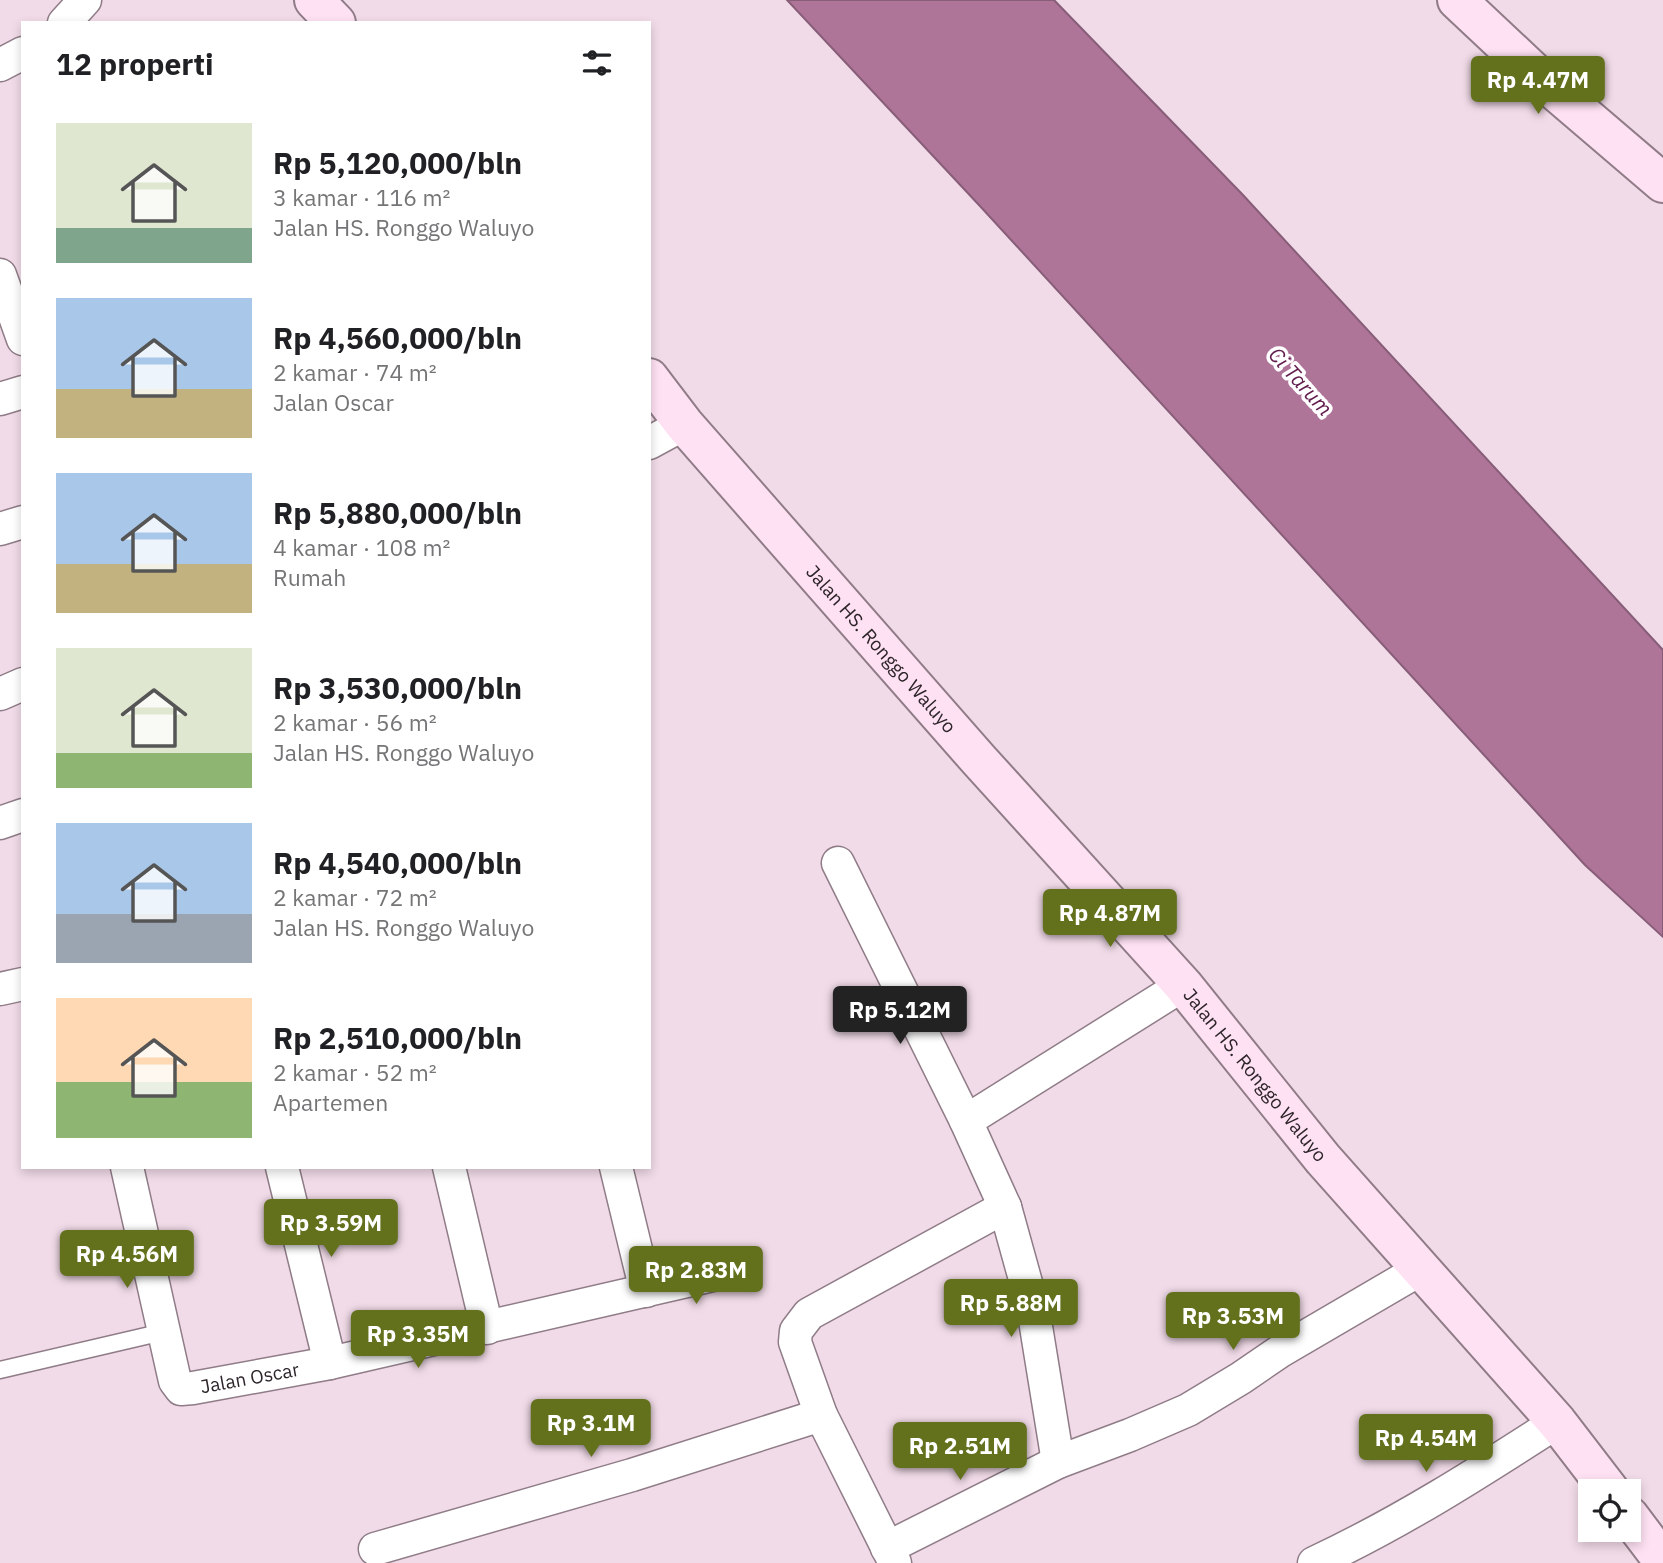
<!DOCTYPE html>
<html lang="id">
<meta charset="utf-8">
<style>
:root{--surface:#fff;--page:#f2f2f2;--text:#202124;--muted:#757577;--accent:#63711d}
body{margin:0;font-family:"IBM Plex Sans",sans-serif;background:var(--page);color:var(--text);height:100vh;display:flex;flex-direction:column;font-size:26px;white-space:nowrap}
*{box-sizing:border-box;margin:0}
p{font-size:23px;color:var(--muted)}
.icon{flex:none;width:38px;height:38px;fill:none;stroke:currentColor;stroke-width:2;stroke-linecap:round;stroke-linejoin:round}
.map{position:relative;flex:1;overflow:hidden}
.sheet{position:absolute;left:21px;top:21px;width:630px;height:1148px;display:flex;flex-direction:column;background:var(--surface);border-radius:0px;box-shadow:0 4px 10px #0003}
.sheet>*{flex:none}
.controls{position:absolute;left:1578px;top:1479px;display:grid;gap:14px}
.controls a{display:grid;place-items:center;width:63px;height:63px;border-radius:0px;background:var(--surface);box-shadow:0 4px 10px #0003;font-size:35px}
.price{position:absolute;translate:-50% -60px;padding:0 16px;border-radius:7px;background:var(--accent);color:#fff;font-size:23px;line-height:46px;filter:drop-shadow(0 2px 4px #0008)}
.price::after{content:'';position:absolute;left:50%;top:42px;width:21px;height:16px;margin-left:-10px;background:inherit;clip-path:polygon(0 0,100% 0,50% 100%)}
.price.current{background:#222;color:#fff}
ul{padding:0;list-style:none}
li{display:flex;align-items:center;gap:21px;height:175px;padding:0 35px}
li span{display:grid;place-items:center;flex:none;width:196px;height:140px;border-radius:0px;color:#555}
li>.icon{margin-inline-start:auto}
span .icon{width:84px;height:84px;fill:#fffc;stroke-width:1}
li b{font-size:30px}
h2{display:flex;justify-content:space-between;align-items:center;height:84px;padding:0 35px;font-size:30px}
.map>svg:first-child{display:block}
</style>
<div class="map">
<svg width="1663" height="1563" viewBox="0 0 1663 1563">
<rect width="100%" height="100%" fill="#f1dbe8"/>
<path fill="#ae7599" stroke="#875d78" stroke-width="2" d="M 787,0 L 1054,0 L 1243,195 L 1663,650 L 1663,937 L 1585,865 L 979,205 Z"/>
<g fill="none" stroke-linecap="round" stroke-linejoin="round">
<g stroke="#8f7c87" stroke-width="19">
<path id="lane" d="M 0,1370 L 163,1332"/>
</g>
<g stroke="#8f7c87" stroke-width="35">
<g id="street">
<path d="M 64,23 L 85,0"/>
<path d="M 0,65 L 23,53"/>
<path d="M 0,275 L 23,339"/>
<path d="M 0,399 L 23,392"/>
<path d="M 649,443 L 684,424"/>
<path d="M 0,529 L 23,522"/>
<path d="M 0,694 L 23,684"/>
<path d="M 0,823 L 23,815"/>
<path d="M 838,863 L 966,1121 L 1005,1207 L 1033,1308 L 1058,1462"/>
<path d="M 0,989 L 23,984"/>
<path d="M 966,1121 L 1183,985"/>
<path id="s1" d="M 127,1167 L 175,1381 L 181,1389 L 193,1388 L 330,1363 L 735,1270"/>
<path d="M 282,1167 L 330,1363"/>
<path d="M 449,1167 L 487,1328"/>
<path d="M 616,1167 L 646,1291"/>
<path d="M 887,1548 L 1058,1462 L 1130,1435 L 1188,1410 L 1241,1378 L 1279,1352 L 1421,1269"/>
<path d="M 375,1549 L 632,1475 L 821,1415"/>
<path d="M 895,1563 L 821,1415 L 795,1342 L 796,1331 L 809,1314 L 1005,1207"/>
<path d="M 1314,1563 C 1400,1523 1478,1473 1557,1422"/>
</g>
</g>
<g stroke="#8f7c87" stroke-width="42">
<g id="secondary">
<path d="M 314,0 L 336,23"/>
<path d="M 1457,0 L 1539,77 L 1663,183"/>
<path id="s2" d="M 649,378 L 684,424 L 979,760 L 1183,985 L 1323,1159 L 1557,1422 L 1610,1491"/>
<path d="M 1629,1516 L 1663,1561"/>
</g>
</g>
<use href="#lane" stroke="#fff" stroke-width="16"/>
<use href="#street" stroke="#fff" stroke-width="32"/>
<use href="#secondary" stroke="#fee1f3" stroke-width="38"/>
</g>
<g text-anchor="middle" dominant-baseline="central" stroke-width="7" stroke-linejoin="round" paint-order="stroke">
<g font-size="19" fill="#2d252a" stroke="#fff">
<text stroke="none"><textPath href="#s2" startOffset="357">Jalan HS. Ronggo Waluyo</textPath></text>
<text stroke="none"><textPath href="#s2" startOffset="924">Jalan HS. Ronggo Waluyo</textPath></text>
<text stroke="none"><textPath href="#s1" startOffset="299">Jalan Oscar</textPath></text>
</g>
<g font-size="21" font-style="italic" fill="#611c4d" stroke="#fff">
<text transform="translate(1301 381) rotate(48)">Ci Tarum</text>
</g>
</g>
</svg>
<div class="controls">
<a><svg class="icon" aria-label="locate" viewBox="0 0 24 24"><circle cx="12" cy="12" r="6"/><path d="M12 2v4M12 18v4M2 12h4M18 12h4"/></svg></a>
</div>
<b class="price" style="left:1538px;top:116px">Rp 4.47M</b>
<b class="price" style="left:1110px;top:949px">Rp 4.87M</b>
<b class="price current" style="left:900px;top:1046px">Rp 5.12M</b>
<b class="price" style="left:331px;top:1259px">Rp 3.59M</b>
<b class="price" style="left:127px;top:1290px">Rp 4.56M</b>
<b class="price" style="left:696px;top:1306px">Rp 2.83M</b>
<b class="price" style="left:1011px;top:1339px">Rp 5.88M</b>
<b class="price" style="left:1233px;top:1352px">Rp 3.53M</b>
<b class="price" style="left:418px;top:1370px">Rp 3.35M</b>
<b class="price" style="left:591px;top:1459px">Rp 3.1M</b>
<b class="price" style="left:1426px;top:1474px">Rp 4.54M</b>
<b class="price" style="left:960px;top:1482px">Rp 2.51M</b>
<section class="sheet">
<h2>12 properti<svg class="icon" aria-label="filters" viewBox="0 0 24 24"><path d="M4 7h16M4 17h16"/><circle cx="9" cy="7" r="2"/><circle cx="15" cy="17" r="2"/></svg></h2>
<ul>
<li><span style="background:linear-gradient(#dfe7d0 75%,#7fa58c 0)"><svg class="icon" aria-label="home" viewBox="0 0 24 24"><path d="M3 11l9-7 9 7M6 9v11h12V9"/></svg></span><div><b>Rp 5,120,000/bln</b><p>3 kamar · 116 m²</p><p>Jalan HS. Ronggo Waluyo</p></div></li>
<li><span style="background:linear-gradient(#a9c7e8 65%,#c2b280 0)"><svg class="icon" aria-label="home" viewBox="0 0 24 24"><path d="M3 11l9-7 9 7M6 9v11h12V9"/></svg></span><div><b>Rp 4,560,000/bln</b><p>2 kamar · 74 m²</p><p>Jalan Oscar</p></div></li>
<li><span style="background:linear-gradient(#a9c7e8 65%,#c2b280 0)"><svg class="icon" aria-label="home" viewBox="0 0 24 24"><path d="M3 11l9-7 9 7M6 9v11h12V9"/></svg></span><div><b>Rp 5,880,000/bln</b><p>4 kamar · 108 m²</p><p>Rumah</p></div></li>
<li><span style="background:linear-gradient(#dfe7d0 75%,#8fb573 0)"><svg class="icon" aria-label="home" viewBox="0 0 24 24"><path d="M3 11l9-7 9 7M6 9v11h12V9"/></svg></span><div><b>Rp 3,530,000/bln</b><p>2 kamar · 56 m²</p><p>Jalan HS. Ronggo Waluyo</p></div></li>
<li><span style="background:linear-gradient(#a9c7e8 65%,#9aa5b1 0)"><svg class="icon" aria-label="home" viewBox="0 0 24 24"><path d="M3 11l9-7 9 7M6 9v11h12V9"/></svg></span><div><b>Rp 4,540,000/bln</b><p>2 kamar · 72 m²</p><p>Jalan HS. Ronggo Waluyo</p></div></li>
<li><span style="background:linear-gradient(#ffd9b3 60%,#8fb573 0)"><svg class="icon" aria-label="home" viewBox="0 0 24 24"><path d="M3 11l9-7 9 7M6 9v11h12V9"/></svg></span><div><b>Rp 2,510,000/bln</b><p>2 kamar · 52 m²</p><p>Apartemen</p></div></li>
</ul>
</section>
</div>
